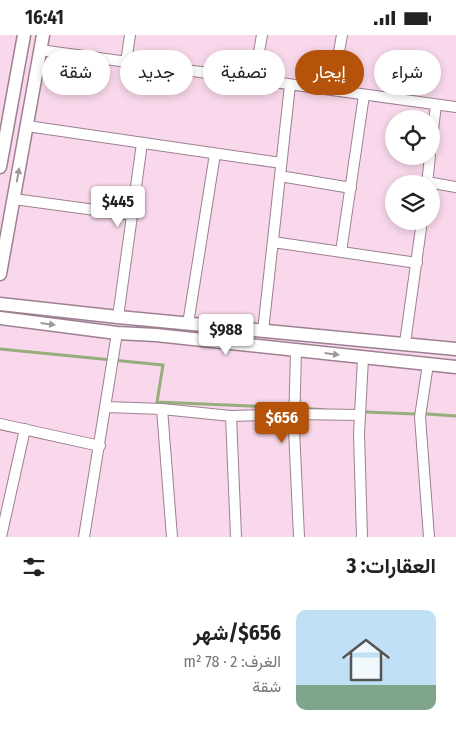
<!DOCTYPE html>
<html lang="ar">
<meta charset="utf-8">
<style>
:root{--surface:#fff;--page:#f6f6f6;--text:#222;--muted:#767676;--line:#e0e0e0;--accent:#b45309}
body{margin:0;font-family:"Fira Sans Condensed",Vazirmatn,sans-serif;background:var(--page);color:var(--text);direction:rtl;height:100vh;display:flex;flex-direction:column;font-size:19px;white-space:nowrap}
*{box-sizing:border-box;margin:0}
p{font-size:16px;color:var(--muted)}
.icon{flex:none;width:28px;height:28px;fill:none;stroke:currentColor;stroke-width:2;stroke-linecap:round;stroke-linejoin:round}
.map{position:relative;height:502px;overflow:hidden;direction:ltr}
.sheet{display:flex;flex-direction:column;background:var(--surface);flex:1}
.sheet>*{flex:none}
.banner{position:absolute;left:15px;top:15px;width:426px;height:45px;direction:rtl;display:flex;gap:10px}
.controls{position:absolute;left:385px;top:75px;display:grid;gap:10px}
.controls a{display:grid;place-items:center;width:55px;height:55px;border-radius:50%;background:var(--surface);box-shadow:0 2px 8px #0003;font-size:25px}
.price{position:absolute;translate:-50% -42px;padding:0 11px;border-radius:5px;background:#fff;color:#222;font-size:16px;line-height:32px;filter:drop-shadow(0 1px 2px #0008)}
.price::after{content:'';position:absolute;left:50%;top:30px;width:15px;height:11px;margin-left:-8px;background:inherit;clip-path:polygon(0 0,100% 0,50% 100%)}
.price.selected{background:var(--accent);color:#fff}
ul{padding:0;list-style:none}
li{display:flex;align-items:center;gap:15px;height:125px;padding:0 20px}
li+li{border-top:1px solid var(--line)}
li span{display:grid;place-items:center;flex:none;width:140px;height:100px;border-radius:10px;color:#555}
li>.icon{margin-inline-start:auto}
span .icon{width:60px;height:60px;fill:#fffc;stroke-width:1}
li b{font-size:21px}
h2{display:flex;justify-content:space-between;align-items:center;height:60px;padding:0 20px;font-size:21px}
.chip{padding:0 18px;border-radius:22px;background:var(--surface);box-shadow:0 2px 8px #0003;font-size:18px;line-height:45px}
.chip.selected{background:var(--accent);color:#fff}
.status{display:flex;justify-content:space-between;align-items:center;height:35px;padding:0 25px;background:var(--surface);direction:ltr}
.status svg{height:14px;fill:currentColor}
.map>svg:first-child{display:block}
</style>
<div class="status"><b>16:41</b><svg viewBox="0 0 49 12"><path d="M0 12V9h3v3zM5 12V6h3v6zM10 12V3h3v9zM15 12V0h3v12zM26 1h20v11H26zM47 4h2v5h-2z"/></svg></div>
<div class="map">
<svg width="456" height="502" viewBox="0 0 456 502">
<rect width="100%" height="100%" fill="#f8d8ea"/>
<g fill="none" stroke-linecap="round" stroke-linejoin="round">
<path stroke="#96ae7b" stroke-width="3" d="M 0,314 L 163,330 L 157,367 L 276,372
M 300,373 L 326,375
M 365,377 L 416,379
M 427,379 L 456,381"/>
<g stroke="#9d8091" stroke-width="12">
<path id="minor" d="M 40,15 L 456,72
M 126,27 L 130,0
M 254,45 L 262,0
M 332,55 L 342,0
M 27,91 L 281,128
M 431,111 L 436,70
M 280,141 L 351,153
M 427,147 L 456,152
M 427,149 L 430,121
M 14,164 L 132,180
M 273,207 L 417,228
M 341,217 L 364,60
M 118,282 L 142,108
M 188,289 L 215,119
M 263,296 L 290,50
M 405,308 L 422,186
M 296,315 L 294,394 L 299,502
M 428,329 L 420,382 L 429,502
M 106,372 L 162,374 L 231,381 L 294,379 L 360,380
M 162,374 L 172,502
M 231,381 L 236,502
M 0,389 L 100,411
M 1,502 L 25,394
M 84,502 L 117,298
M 362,502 L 359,399 L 363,323"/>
</g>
<g stroke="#9d8091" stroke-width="15">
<path id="tertiary" d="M 0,132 L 24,0
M 0,239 L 43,0
M 0,269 L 118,282 L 456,314
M 0,283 L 117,298 L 156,300 L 456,332"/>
</g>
<use href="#minor" stroke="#fff" stroke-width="10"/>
<use href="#tertiary" stroke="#fff" stroke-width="12"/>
</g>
<defs><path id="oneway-solid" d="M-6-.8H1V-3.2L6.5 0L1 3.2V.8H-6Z" transform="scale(1.25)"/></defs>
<g fill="#9e989c">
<use href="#oneway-solid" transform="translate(18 140) rotate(-80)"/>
<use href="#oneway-solid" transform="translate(48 289) rotate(7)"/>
<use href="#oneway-solid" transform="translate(332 319) rotate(7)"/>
</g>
</svg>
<div class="controls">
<a><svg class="icon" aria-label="locate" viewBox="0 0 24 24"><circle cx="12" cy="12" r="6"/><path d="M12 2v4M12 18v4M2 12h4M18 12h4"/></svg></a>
<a><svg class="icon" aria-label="layers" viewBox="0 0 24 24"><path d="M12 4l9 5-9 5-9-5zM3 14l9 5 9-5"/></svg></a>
</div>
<b class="price" style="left:118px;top:193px">$445</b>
<b class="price" style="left:226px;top:321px">$988</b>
<b class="price selected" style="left:282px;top:409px">$656</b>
<div class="banner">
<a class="chip">شراء</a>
<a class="chip selected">إيجار</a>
<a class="chip">تصفية</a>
<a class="chip">جديد</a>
<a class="chip">شقة</a>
</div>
</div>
<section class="sheet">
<h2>العقارات: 3<svg class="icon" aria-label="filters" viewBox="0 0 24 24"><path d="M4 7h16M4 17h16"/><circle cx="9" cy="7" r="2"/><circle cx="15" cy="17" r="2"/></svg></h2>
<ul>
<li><span style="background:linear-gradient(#bfe0f5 75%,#7fa58c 0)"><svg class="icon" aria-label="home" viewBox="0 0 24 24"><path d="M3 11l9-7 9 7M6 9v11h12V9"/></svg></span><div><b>$656/شهر</b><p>الغرف: 2 · 78 m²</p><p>شقة</p></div></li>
</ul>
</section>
